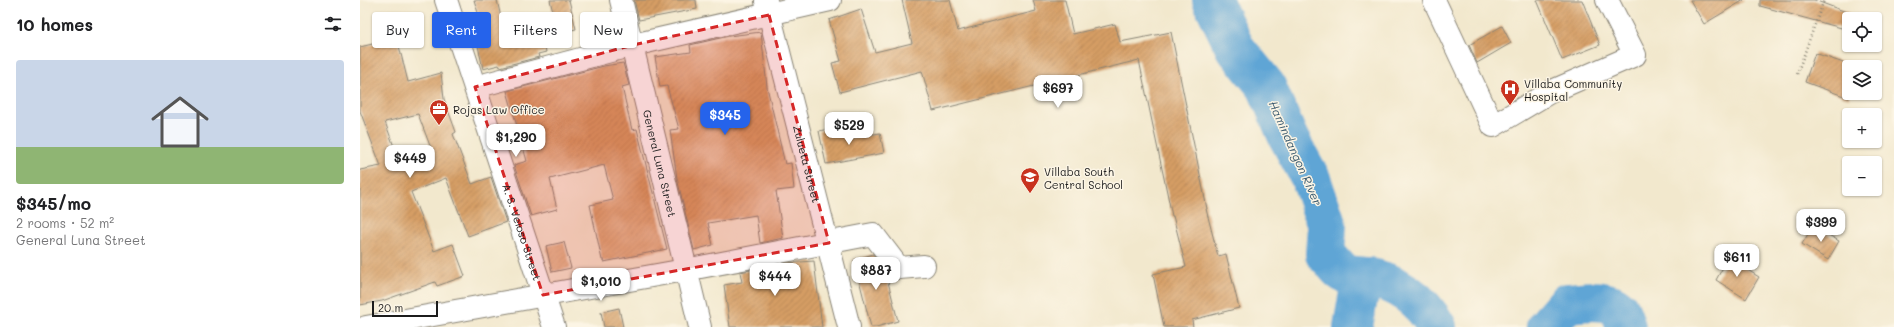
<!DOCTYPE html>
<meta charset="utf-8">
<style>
:root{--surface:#fff;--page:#f6f6f6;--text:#202124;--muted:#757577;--line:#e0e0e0;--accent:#2563eb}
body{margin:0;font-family:Mali,sans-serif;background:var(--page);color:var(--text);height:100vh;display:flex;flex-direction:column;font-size:15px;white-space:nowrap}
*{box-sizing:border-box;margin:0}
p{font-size:13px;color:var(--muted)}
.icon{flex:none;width:22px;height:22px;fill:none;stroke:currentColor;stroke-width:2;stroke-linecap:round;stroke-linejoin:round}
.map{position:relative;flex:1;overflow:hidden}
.details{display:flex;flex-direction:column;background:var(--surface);width:360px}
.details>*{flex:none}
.hud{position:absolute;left:12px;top:12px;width:380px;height:36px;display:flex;gap:8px}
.buttons{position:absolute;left:1482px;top:12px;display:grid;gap:8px}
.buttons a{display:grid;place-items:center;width:40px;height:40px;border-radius:4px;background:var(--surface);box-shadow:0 1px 3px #0004;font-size:20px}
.scale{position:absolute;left:12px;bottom:10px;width:66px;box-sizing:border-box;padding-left:4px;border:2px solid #1c1c1c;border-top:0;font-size:11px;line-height:14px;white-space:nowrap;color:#1c1c1c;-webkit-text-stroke:3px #fcf5e5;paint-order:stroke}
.price{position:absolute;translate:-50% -34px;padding:0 9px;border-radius:8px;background:#fff;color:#222;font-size:13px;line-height:26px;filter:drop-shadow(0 1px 2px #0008)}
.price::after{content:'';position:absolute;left:50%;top:24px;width:12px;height:9px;margin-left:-6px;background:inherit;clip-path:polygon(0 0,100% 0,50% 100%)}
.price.selected{background:var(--accent);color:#fff}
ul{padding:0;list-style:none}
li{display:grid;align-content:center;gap:8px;height:212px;padding:0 16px}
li+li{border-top:1px solid var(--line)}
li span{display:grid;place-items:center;height:124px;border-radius:4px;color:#555}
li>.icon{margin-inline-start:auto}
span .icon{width:72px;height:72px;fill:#fffc;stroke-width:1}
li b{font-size:17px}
h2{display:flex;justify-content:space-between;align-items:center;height:48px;padding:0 16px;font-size:17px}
.chip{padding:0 14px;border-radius:4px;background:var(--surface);box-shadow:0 1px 3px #0004;font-size:14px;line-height:36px}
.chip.selected{background:var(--accent);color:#fff}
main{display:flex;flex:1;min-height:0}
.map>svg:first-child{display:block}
</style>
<main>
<section class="details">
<h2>10 homes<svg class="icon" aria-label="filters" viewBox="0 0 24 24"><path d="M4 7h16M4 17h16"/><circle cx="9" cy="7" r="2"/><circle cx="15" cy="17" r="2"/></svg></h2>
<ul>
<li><span style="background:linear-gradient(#c9d6e8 70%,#8fb573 0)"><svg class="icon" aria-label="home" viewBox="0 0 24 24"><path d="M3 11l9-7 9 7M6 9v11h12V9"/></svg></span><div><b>$345/mo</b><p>2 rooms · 52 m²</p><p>General Luna Street</p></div></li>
</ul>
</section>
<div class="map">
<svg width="1534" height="327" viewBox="0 0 1534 327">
<defs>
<pattern id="building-hatch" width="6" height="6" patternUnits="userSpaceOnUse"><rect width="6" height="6" fill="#d69e65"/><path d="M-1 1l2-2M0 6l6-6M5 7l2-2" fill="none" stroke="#ad8052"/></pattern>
</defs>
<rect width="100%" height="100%" fill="#fcf5e5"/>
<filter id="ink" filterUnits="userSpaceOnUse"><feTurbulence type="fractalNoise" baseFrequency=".025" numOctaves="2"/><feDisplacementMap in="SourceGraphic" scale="8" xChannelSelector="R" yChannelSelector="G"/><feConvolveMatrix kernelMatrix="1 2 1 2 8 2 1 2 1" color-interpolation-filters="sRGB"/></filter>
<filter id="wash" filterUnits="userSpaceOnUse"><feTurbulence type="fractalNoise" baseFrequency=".012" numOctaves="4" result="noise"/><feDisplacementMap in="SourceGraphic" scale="16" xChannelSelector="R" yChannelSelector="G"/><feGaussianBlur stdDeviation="0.9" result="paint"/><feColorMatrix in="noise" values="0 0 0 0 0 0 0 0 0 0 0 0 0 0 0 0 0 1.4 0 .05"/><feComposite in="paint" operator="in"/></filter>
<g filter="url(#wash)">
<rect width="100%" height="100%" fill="#f2e8cd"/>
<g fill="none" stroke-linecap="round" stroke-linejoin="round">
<path stroke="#5ea5d5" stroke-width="40" d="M 852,0 L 875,48 L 906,86 L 928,137 L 951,179 L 967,226 L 965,254 C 971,259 976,267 982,272 C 987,276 1000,276 1006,277 C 1037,282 1062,300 1077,327
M 993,327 L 998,298 L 1008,277
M 1186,327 L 1207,303 C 1222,302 1246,297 1259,309 C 1262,313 1264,322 1266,327"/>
</g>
<g id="blocks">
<path fill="url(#building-hatch)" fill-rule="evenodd" d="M 114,0 L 137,0 L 145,35 L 180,26 L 186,52 L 178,54 L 179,57 L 140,67 L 139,65 L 123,69 L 112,18 L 119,16 Z
M 190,0 L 209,0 L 216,29 L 198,33 Z
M 274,0 L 336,0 L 337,9 L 279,20 Z
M 542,0 L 590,0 L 598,31 L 676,11 L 673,0 L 705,0 L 713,34 L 755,24 L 760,42 L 811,32 L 847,209 L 846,209 L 858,256 L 866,254 L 879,308 L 832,320 L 833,327 L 804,327 L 793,274 L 826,267 L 813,216 L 812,216 L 779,60 L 573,111 L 562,71 L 480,92 L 472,63 L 481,61 L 469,20 L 501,9 L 515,52 L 552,43 Z
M 1177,0 L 1222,0 L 1240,45 L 1202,60 Z
M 1330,0 L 1384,0 L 1344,24 Z
M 1400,0 L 1454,0 L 1489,13 L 1489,30 L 1400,6 Z
M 1142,26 L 1151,43 L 1117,63 L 1109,45 Z
M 401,32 L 407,87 L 425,164 L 431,163 L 434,189 L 416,191 L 423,238 L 400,243 L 396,215 L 348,223 L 353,245 L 334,250 L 317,178 L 310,130 L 319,129 L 307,86 L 300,87 L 295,57 L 331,52 L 330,45 L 369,36 Z
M 37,38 L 48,82 L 81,73 L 84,99 L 96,132 L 93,134 L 112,184 L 131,177 L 146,222 L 108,236 L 86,178 L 51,192 L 74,251 L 93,244 L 105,276 L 77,286 L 75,282 L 22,301 L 0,305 L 0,170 L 21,166 L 0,111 L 0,47 ZM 58,114 L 72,151 L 40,163 L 25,122 Z
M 1455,53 L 1489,65 L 1489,98 L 1445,82 Z
M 263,63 L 269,85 L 262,87 L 272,130 L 277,129 L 307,249 L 244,262 L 244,260 L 242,260 L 230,205 L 253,200 L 244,165 L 190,179 L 197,209 L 171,216 L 154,165 L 167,161 L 147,91 L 244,66 Z
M 483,126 L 485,139 L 520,133 L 524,153 L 466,164 L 459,131 Z
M 1453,226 L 1479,241 L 1468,260 L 1442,244 Z
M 204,242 L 211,268 L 192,272 L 186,246 Z
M 513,254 L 525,270 L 538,321 L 516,327 L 511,327 L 494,260 Z
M 1368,258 L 1399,277 L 1386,299 L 1356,280 Z
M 454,261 L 462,327 L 370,327 L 364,285 L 382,282 L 380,272 L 426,263 Z
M 259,308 L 263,327 L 244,327 L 241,312 Z"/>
</g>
</g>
<g filter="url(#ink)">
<use href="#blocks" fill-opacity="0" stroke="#878274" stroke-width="1"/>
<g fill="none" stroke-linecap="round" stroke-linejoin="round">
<g stroke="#878274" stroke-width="24">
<g id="minor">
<path id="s1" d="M 86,0 L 194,327"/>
<path id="s2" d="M 261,0 L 340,327"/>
<path d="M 1074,0 L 1133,126 L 1190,92 L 1275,55 L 1247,0"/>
<path id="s3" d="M 406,1 L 489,327"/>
<path d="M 115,87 L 273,45 L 470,0"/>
<path d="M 6,327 L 325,270 L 513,234 L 539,268 L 564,266"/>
</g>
</g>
<path stroke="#878274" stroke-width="2.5" stroke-dasharray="1 3" stroke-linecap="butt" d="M 1437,74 L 1464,0"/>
<use href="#minor" stroke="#fff" stroke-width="22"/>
</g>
</g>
<path fill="#d62828" fill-opacity="0.2" stroke="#d62828" stroke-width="3" stroke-dasharray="8 5" stroke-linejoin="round" d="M 409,15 L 469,243 L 183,295 L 115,87 L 273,45 Z"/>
<defs>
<g id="hospital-pin" transform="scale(1)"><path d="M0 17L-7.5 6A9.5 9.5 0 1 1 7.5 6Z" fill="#c8321e" stroke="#fcf5e5"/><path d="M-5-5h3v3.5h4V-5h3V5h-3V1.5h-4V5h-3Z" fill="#fff"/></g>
<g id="office-pin" transform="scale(1)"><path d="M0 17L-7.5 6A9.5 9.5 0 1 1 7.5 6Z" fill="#c8321e" stroke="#fcf5e5"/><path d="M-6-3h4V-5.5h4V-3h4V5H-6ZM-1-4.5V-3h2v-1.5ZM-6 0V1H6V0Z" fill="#fff"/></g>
<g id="school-pin" transform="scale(1)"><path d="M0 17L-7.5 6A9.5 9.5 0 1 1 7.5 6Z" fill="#c8321e" stroke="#fcf5e5"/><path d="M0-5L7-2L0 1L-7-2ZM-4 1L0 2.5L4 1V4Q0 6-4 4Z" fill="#fff"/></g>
</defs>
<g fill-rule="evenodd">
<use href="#hospital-pin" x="1150" y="89"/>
<use href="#office-pin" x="79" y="109"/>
<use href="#school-pin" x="670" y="177"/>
</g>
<g text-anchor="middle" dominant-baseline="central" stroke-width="3" stroke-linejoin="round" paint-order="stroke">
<g font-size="11" fill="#1c1c1c" stroke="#fcf5e5" text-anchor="start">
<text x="1164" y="83">Villaba Community<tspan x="1164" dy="13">Hospital</tspan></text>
<text x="93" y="109">Rojas Law Office</text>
<text x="684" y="171">Villaba South<tspan x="684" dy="13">Central School</tspan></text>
</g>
<g font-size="11" fill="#1c1c1c" stroke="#fcf5e5">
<text stroke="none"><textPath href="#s2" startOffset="168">General Luna Street</textPath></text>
<text stroke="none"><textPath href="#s3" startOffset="168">Zulueta Street</textPath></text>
<text stroke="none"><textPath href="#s1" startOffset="244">A. S. Veloso Street</textPath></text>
</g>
<g font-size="12" font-style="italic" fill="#3a5a6f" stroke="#fcf5e5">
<text transform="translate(936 153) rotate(66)">Hamindangon River</text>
</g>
</g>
</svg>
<div class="buttons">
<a><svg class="icon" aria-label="locate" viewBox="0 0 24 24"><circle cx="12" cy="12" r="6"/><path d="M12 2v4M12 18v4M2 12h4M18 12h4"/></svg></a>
<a><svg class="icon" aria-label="layers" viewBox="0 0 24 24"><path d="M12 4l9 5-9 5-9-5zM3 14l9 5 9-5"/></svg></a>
<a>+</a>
<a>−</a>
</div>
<div class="scale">20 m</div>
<b class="price" style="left:698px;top:109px">$697</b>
<b class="price selected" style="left:365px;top:136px">$345</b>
<b class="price" style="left:489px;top:146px">$529</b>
<b class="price" style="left:156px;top:158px">$1,290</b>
<b class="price" style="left:50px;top:179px">$449</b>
<b class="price" style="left:1461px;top:243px">$399</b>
<b class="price" style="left:1377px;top:278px">$611</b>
<b class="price" style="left:516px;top:291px">$887</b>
<b class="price" style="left:415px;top:297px">$444</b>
<b class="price" style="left:241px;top:302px">$1,010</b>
<div class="hud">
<a class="chip">Buy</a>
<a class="chip selected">Rent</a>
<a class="chip">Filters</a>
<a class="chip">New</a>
</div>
</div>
</main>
